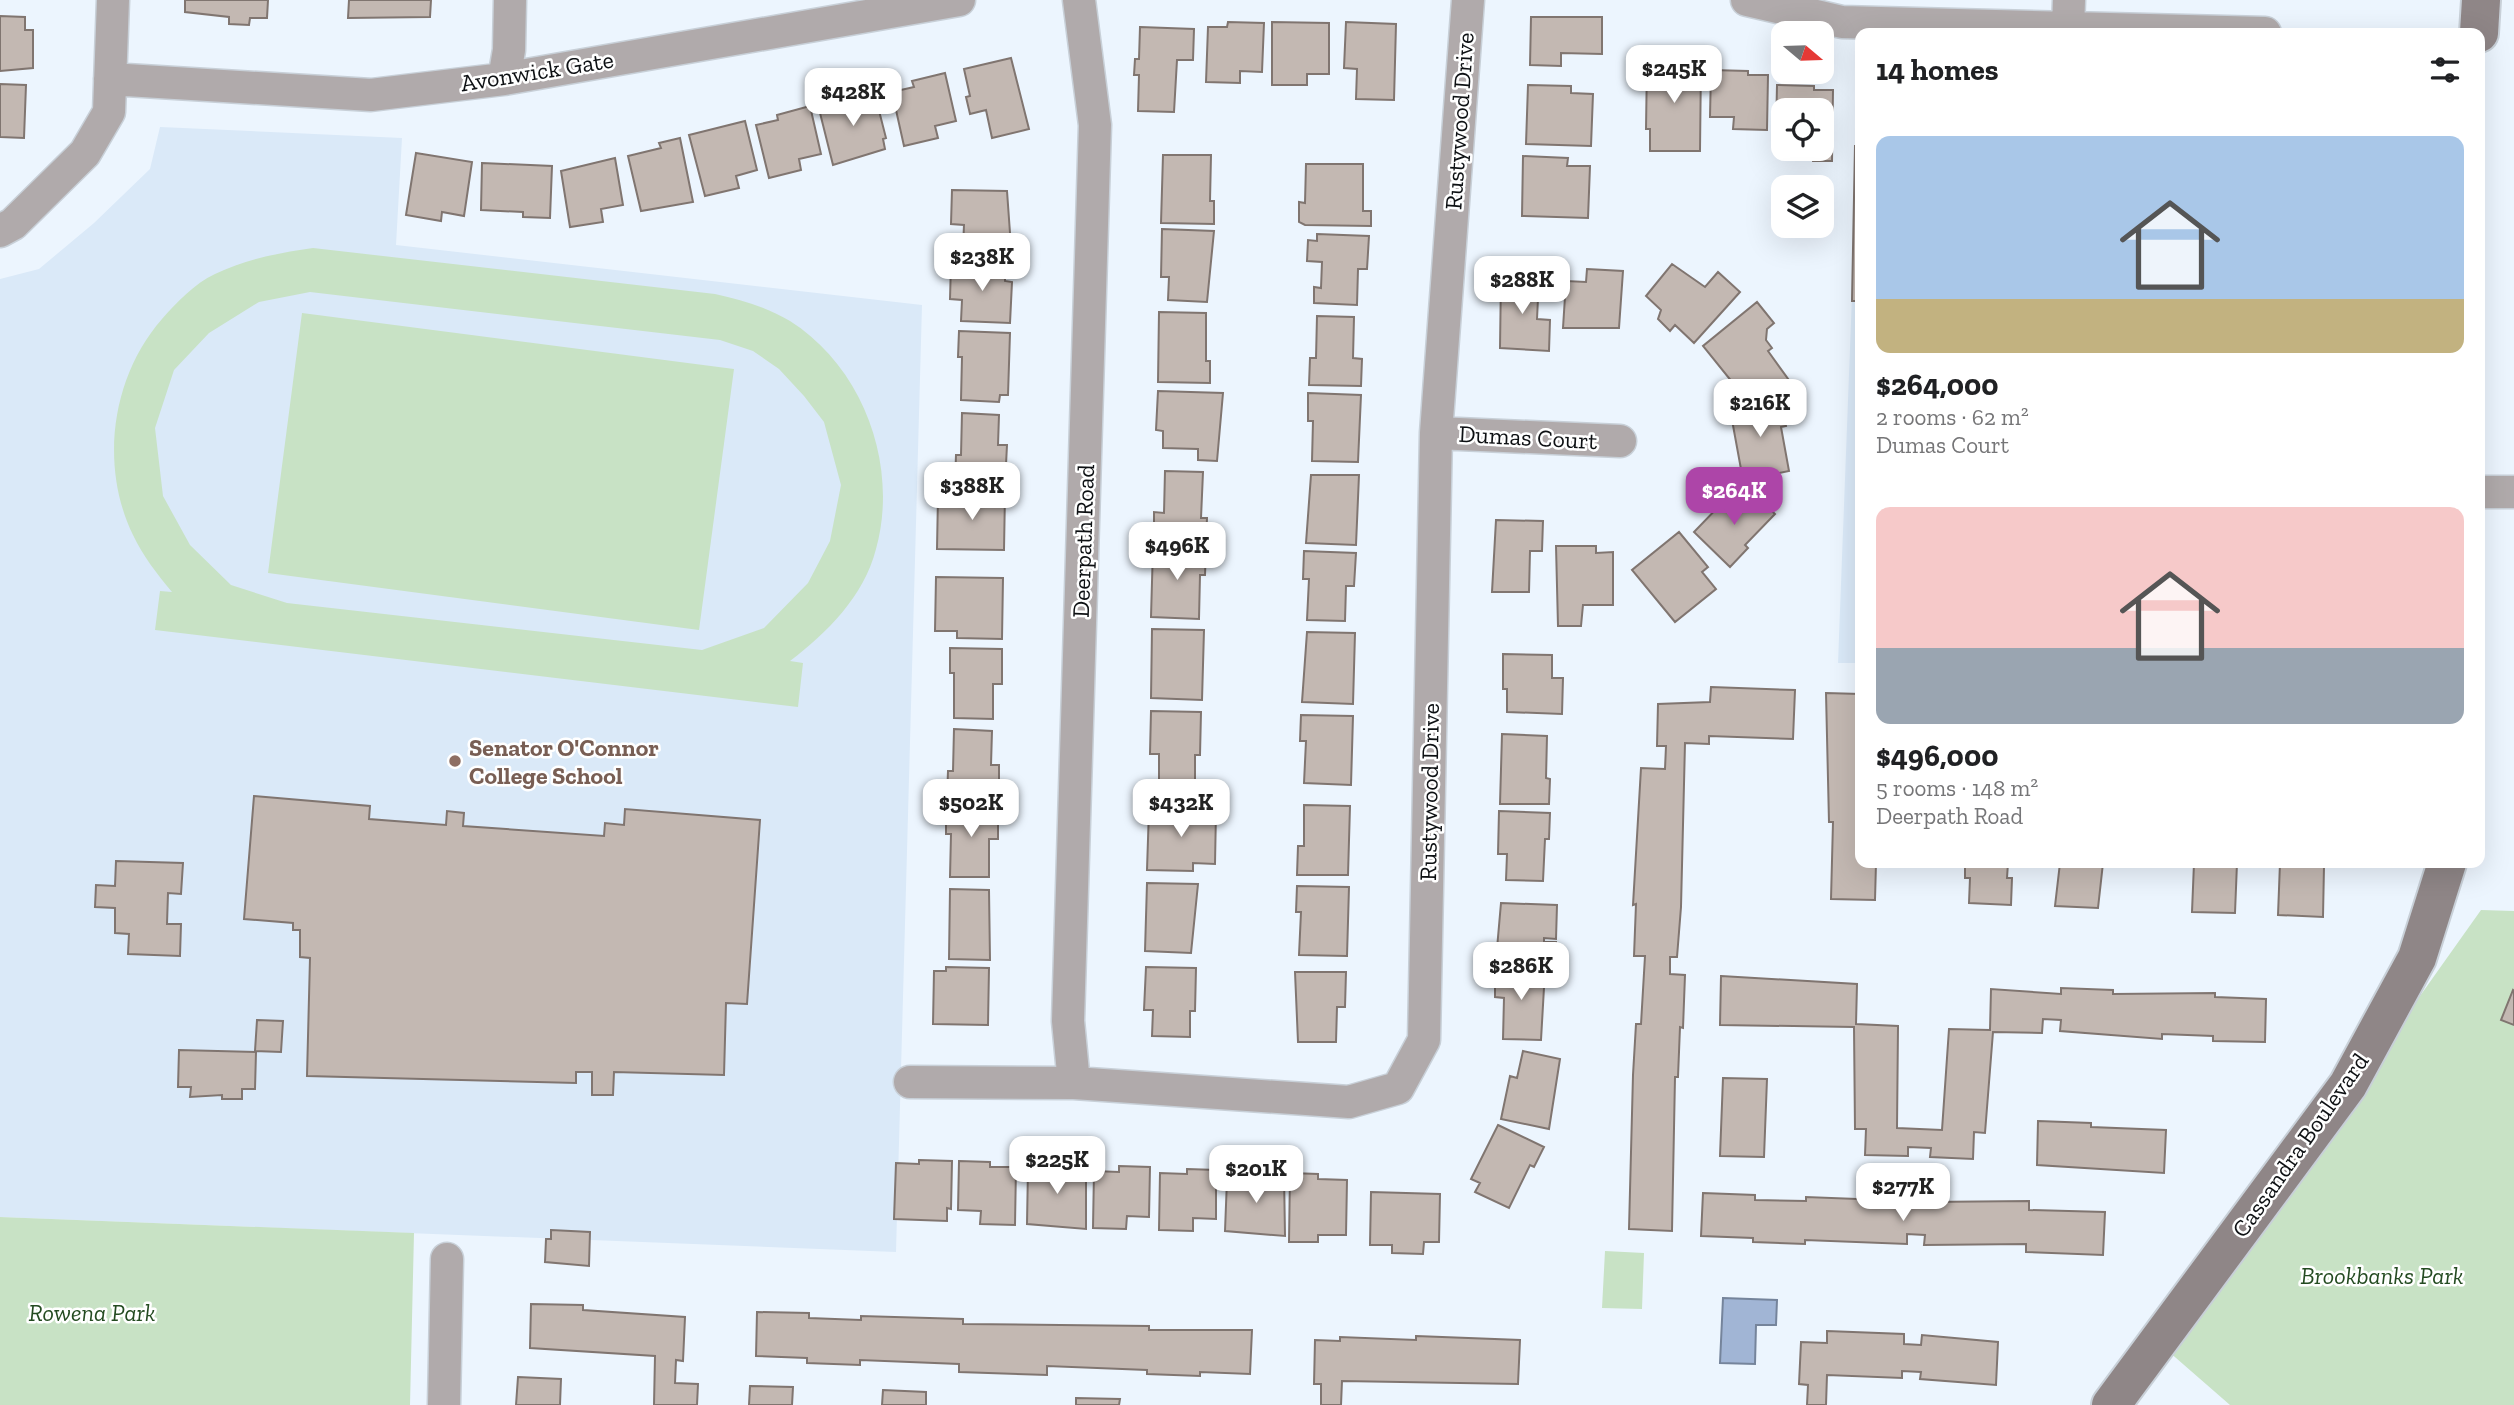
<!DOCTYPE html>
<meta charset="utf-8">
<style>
:root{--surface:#fff;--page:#f6f6f6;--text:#202124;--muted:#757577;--accent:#ad45a8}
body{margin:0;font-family:"Zilla Slab",serif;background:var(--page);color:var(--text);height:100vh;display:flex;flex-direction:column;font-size:26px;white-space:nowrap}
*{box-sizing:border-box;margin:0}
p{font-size:23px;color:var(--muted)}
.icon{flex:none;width:38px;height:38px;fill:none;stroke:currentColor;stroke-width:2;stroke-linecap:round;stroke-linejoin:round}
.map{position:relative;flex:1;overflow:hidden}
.drawer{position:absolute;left:1855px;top:28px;width:630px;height:840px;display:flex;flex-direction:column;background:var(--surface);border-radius:14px;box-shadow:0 7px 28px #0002}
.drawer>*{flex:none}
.needle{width:46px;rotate:109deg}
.tools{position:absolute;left:1771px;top:21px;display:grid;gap:14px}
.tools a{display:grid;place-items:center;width:63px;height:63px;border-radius:14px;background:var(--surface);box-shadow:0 7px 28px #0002;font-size:35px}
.price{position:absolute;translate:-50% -60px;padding:0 16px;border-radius:14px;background:#fff;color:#222;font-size:23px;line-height:46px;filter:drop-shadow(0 2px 4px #0008)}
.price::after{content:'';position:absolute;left:50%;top:42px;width:21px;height:16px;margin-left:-10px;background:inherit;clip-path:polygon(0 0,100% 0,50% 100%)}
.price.selected{background:var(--accent);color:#fff}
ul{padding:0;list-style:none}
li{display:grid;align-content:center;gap:14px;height:371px;padding:0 21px}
li span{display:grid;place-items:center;height:217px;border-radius:14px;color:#555}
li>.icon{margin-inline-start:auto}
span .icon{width:126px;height:126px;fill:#fffc;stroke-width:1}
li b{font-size:30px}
h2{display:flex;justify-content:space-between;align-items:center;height:84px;padding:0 21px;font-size:30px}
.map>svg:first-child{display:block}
</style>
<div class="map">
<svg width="2514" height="1405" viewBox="0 0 2514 1405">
<rect width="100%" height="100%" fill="#ecf5fe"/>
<path fill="#dae9f8" d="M 1860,85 L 1860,663 L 1838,663 Z
M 160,127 L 402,138 L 396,245 L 922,305 L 896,1252 L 0,1217 L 0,279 L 39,269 L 94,223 L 150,169 Z"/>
<path fill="#c8e2c5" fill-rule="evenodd" d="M 313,248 L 715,294 C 742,300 767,307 790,321 C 864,368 899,466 876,549 C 864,596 827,633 790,661 L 803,663 L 798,707 L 155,630 L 160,591 L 172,592 C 157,574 143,556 133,535 C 99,465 112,376 162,319 C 177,302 194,284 215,274 C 247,259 278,253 313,248 ZM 310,292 L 720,340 L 753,351 L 779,369 L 804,396 L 824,422 L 841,485 L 830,541 L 808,583 L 764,628 L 702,650 L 287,603 L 231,585 L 190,545 L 163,496 L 155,428 L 174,370 L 209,333 L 259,302 Z
M 302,313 L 734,369 L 699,630 L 268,573 Z
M 2481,910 L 2514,911 L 2514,1405 L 2230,1405 L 2168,1351 Z
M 0,1217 L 414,1233 L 410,1405 L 0,1405 Z
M 1605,1251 L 1644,1253 L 1642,1309 L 1602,1308 Z"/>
<path fill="#a1b5d5" stroke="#75849b" stroke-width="2" d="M 1723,1298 L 1777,1300 L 1776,1325 L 1756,1325 L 1755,1364 L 1720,1363 Z"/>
<path fill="#c3b8b2" stroke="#807570" stroke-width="2" d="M 185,0 L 268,0 L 267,18 L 250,18 L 249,25 L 229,24 L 229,17 L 185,12 Z
M 349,0 L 431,0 L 430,17 L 348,18 Z
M 0,16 L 25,17 L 25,30 L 33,30 L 33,68 L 0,71 Z
M 1531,17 L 1602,17 L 1602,54 L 1561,53 L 1561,66 L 1530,65 Z
M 1228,22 L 1264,23 L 1262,72 L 1240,71 L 1240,83 L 1206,82 L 1208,27 L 1227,27 Z
M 1272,22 L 1329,23 L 1329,74 L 1307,74 L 1307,85 L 1272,85 Z
M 1346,22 L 1396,24 L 1394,100 L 1356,99 L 1357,69 L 1344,68 Z
M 1140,27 L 1194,29 L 1193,60 L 1177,60 L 1174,112 L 1138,111 L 1139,75 L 1134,75 L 1135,59 L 1139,59 Z
M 1011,58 L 1029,129 L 992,138 L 986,110 L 970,114 L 966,97 L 970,96 L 964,69 Z
M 1647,61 L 1701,61 L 1700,151 L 1650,151 L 1650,129 L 1646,129 Z
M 1711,70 L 1748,71 L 1748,75 L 1768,75 L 1767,130 L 1733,129 L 1734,117 L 1710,117 Z
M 945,73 L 956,121 L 935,126 L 938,138 L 904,146 L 892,92 L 914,87 L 912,81 Z
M 0,84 L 26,85 L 24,138 L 0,137 Z
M 1528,85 L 1571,86 L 1571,93 L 1593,94 L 1591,146 L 1526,144 Z
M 1777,85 L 1814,86 L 1814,90 L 1833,90 L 1832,161 L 1813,161 L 1811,149 L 1822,149 L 1822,110 L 1783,110 L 1783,133 L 1776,133 Z
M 874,91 L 886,138 L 883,139 L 885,149 L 833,165 L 819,109 Z
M 810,106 L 821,154 L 799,159 L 801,170 L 769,178 L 756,125 L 778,120 L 777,115 Z
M 745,121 L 757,170 L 736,176 L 739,188 L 705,196 L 689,135 Z
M 680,138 L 693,202 L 641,211 L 628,156 L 661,148 L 659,143 Z
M 1855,146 L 1860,146 L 1860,301 L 1852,301 Z
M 416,153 L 472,162 L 464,216 L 442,212 L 441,221 L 406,215 Z
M 1163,155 L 1211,155 L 1210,201 L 1214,201 L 1214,224 L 1161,223 Z
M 1523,156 L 1568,158 L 1567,166 L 1590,166 L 1588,218 L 1522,216 Z
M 615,158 L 623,205 L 601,209 L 603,222 L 570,227 L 561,171 Z
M 482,163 L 552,166 L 550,218 L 523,217 L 523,212 L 481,210 Z
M 1306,164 L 1363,164 L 1363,211 L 1371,211 L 1371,226 L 1305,225 L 1299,222 L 1299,202 L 1305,203 Z
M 952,190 L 1007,191 L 1011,247 L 963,247 L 964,225 L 951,224 Z
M 1162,229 L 1214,231 L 1207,302 L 1168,300 L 1169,277 L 1161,277 Z
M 1317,234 L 1369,236 L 1367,269 L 1358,269 L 1357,305 L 1314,303 L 1314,287 L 1321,288 L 1322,262 L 1307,261 L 1308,240 L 1317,241 Z
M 951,264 L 1005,266 L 1005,281 L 1012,282 L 1010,323 L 961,321 L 962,300 L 950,299 Z
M 1672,264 L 1705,287 L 1718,272 L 1740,292 L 1694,343 L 1675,325 L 1670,331 L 1658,319 L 1661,310 L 1646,296 Z
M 1587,269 L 1623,271 L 1619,328 L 1563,328 L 1566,281 L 1586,282 Z
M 1501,276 L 1539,278 L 1537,319 L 1550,320 L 1549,351 L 1500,348 Z
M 1757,302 L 1774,323 L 1767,329 L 1766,340 L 1772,348 L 1768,351 L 1791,383 L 1772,388 L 1767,381 L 1745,398 L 1703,346 Z
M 1159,312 L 1206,313 L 1206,361 L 1210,361 L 1210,383 L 1158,382 Z
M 1317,316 L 1354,317 L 1353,358 L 1362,359 L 1361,386 L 1309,385 L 1310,358 L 1316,358 Z
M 959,331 L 1010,333 L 1008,395 L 1000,395 L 999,402 L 961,400 L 962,357 L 958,357 Z
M 1158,391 L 1223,393 L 1217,461 L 1198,460 L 1198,449 L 1163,448 L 1163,431 L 1156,430 Z
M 1308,393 L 1361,395 L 1358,462 L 1312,461 L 1313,421 L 1308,421 Z
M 1781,400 L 1786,426 L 1781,427 L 1789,471 L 1743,480 L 1730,409 Z
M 962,413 L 999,415 L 998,445 L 1007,445 L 1005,484 L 955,482 L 956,455 L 961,455 Z
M 1165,471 L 1203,472 L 1201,518 L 1207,518 L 1206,542 L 1154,541 L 1154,512 L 1164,513 Z
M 1311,475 L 1359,475 L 1356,545 L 1306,543 Z
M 1748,489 L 1775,514 L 1745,545 L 1748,548 L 1730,567 L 1694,532 L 1724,501 L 1730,507 Z
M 961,493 L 1005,493 L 1004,550 L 937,549 L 938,496 L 961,497 Z
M 1496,520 L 1543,521 L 1542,551 L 1530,551 L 1529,592 L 1492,592 Z
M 1679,532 L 1708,567 L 1702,572 L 1716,589 L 1675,622 L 1632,570 Z
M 1556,546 L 1596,546 L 1596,553 L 1613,552 L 1613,605 L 1583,605 L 1581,626 L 1558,626 Z
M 1153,547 L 1206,549 L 1205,575 L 1200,575 L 1199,619 L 1151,617 Z
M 1304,551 L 1356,553 L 1354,586 L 1346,586 L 1345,621 L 1307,620 L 1309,579 L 1303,579 Z
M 936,577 L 1003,578 L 1002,639 L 957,638 L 957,631 L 935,631 Z
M 1152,629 L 1204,630 L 1202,700 L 1151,698 Z
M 1307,632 L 1355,633 L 1353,704 L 1302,702 Z
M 950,648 L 1002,649 L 1002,684 L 993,684 L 993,719 L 954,718 L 954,673 L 950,673 Z
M 1503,654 L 1552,655 L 1552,678 L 1563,678 L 1562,714 L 1507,712 L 1507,689 L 1503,689 Z
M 1711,687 L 1795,690 L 1793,739 L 1709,736 L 1709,744 L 1685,743 L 1681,907 L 1677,957 L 1670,957 L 1670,974 L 1685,975 L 1683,1028 L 1680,1027 L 1678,1077 L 1675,1077 L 1672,1231 L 1629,1229 L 1633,1075 L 1636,1024 L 1641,1024 L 1645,956 L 1634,956 L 1636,904 L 1633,905 L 1641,768 L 1665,769 L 1666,746 L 1657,746 L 1658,704 L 1710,702 Z
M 1826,693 L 1860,694 L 1860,863 L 1876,863 L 1875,900 L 1831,899 L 1833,822 L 1829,822 Z
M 1151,711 L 1201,712 L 1200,755 L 1195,755 L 1195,781 L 1159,781 L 1159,754 L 1150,754 Z
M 1301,715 L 1353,716 L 1351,785 L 1304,783 L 1306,741 L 1300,741 Z
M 954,729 L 992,731 L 991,765 L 999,765 L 999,800 L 947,799 L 948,771 L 953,771 Z
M 1502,734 L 1547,736 L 1546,778 L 1550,779 L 1549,804 L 1500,804 Z
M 254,796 L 370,806 L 369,819 L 446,825 L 447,811 L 464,813 L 463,826 L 604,836 L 605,823 L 624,825 L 625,809 L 760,820 L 747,1004 L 726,1003 L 724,1075 L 614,1072 L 613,1095 L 592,1095 L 592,1072 L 576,1072 L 576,1083 L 307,1076 L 310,958 L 300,957 L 300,930 L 293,930 L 293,923 L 244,919 Z
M 1304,805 L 1350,806 L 1348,875 L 1297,875 L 1298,846 L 1304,846 Z
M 946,807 L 998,807 L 998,839 L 989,839 L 989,877 L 950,877 L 951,834 L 946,834 Z
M 1149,809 L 1216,811 L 1215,864 L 1193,863 L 1193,871 L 1147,870 Z
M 1499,811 L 1550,813 L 1549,839 L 1545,839 L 1543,881 L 1506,880 L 1507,854 L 1498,854 Z
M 116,861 L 183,863 L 181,894 L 168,893 L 167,924 L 181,924 L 180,956 L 128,954 L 129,934 L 115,933 L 115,908 L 95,907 L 96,885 L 115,886 Z
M 1965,863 L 2008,863 L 2007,878 L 2012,878 L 2011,905 L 1969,903 L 1970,878 L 1965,878 Z
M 2060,863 L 2103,863 L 2098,908 L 2055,906 Z
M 2194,863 L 2237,863 L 2235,913 L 2192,912 Z
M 2280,863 L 2332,863 L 2332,866 L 2324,866 L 2323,917 L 2278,915 Z
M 1147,883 L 1198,884 L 1191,953 L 1145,951 Z
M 1297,886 L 1349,887 L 1347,956 L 1299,955 L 1301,912 L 1296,912 Z
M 950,889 L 989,890 L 990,960 L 949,959 Z
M 1501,903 L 1557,905 L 1556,939 L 1544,938 L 1544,942 L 1556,942 L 1555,959 L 1496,960 Z
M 946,967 L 989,968 L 988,1025 L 933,1024 L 934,971 L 946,971 Z
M 1146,967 L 1196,968 L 1195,1011 L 1190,1011 L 1190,1037 L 1152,1036 L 1153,1010 L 1144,1010 Z
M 1495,969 L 1545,970 L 1541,1040 L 1503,1039 L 1504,998 L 1495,997 Z
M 1295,972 L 1346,972 L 1345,1007 L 1337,1007 L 1336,1042 L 1298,1042 Z
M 1721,976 L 1857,984 L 1856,1024 L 1898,1026 L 1897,1128 L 1942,1130 L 1949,1029 L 1990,1030 L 1991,989 L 2061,994 L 2061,988 L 2113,990 L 2113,994 L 2215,993 L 2215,997 L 2266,999 L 2265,1042 L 2213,1041 L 2213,1036 L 2162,1034 L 2162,1039 L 2060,1031 L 2061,1020 L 2043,1019 L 2042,1033 L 1993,1032 L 1985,1133 L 1974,1132 L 1973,1159 L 1930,1157 L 1931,1148 L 1908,1147 L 1908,1156 L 1865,1155 L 1866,1129 L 1855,1129 L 1854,1027 L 1720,1025 Z
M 2513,990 L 2514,991 L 2514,1025 L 2501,1020 Z
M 257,1020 L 283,1021 L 281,1052 L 255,1051 Z
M 179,1050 L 256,1052 L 255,1089 L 242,1089 L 242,1099 L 222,1099 L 222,1095 L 190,1097 L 191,1087 L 178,1087 Z
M 1523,1051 L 1560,1059 L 1549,1129 L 1501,1119 L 1510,1076 L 1517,1078 Z
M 1723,1078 L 1767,1079 L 1764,1157 L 1720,1156 Z
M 2038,1121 L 2091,1123 L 2091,1127 L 2166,1130 L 2164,1173 L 2037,1165 Z
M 1498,1125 L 1544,1147 L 1534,1167 L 1530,1165 L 1509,1208 L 1475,1192 L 1480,1183 L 1471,1179 Z
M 919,1160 L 952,1161 L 951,1209 L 947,1208 L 947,1221 L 894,1219 L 896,1163 L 919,1164 Z
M 959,1161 L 990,1162 L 990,1167 L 1016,1167 L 1015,1225 L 980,1224 L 981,1211 L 958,1210 Z
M 1043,1163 L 1086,1165 L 1086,1229 L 1027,1224 L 1028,1168 L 1042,1169 Z
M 1119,1166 L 1150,1167 L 1149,1217 L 1127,1216 L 1126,1229 L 1093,1228 L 1094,1171 L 1119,1172 Z
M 1187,1169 L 1216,1170 L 1216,1219 L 1193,1218 L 1193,1231 L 1159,1230 L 1160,1173 L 1187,1174 Z
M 1244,1173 L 1284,1174 L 1285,1236 L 1225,1231 L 1227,1179 L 1244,1180 Z
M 1290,1173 L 1318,1174 L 1318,1179 L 1347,1180 L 1346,1235 L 1318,1235 L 1318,1242 L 1289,1242 Z
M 1371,1192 L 1440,1194 L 1439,1242 L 1424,1242 L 1423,1254 L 1392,1253 L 1392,1245 L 1370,1245 Z
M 1703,1193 L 1755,1195 L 1755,1200 L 1806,1201 L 1806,1197 L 1909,1201 L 1909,1207 L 1926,1208 L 1926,1202 L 2029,1201 L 2029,1210 L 2105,1212 L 2103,1255 L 2026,1252 L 2026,1244 L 1924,1245 L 1925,1235 L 1907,1234 L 1907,1244 L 1805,1240 L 1805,1244 L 1753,1242 L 1753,1238 L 1701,1236 Z
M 551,1230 L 590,1232 L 589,1266 L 545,1262 L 546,1239 L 551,1239 Z
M 531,1304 L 583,1305 L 583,1310 L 685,1317 L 683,1361 L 676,1360 L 675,1383 L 698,1384 L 697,1405 L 654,1405 L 655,1356 L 530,1348 Z
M 757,1312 L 809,1313 L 809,1318 L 861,1320 L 861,1316 L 963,1319 L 963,1324 L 1149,1326 L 1149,1330 L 1252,1330 L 1250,1374 L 1200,1372 L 1200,1376 L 1147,1374 L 1147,1370 L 1047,1366 L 1047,1375 L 959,1372 L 959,1364 L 860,1360 L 860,1365 L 807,1363 L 807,1358 L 756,1356 Z
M 1827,1331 L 1904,1334 L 1904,1344 L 1921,1345 L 1922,1335 L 1998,1342 L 1996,1385 L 1920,1379 L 1921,1372 L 1902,1371 L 1902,1378 L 1827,1375 L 1826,1405 L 1807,1405 L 1808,1385 L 1799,1384 L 1801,1342 L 1827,1343 Z
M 1416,1336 L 1520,1340 L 1518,1384 L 1342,1381 L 1341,1405 L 1321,1405 L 1321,1384 L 1314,1384 L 1315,1340 L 1340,1341 L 1340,1337 L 1416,1340 Z
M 518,1377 L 561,1379 L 560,1405 L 516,1405 Z
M 750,1386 L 793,1387 L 792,1405 L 749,1405 Z
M 883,1390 L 926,1392 L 926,1405 L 882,1405 Z
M 1076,1398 L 1120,1399 L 1119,1405 L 1076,1405 Z"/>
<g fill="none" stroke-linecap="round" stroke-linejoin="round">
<g stroke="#c8d0d8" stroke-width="35">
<path id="street" d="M 1747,0 L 1842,22 L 2265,33
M 2068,29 L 2069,0
M 110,79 L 371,95 L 504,79 L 959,0
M 504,79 L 509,50 L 510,0
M 0,231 L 13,224 L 85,153 L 109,112 L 113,0
M 1436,433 L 1620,441
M 2480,492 L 2514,492
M 910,1082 L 1074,1083 L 1349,1102 L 1398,1088 L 1424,1040 L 1436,433 L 1468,0
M 1074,1083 L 1068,1021 L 1095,125 L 1079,0
M 444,1405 L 447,1259"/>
</g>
<g stroke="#c8d0d8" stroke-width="42">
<path id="secondary" d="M 2479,33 L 2481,0
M 2111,1405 L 2348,1085 L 2417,958 L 2447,863"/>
</g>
<use href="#street" stroke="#b0aaab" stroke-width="32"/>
<use href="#secondary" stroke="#8f8687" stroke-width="38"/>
</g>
<circle fill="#8d6e63" stroke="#fff" stroke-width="2.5" cx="455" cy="761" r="7"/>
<g text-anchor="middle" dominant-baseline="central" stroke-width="5" stroke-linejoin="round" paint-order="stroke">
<g font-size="24" fill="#0d1013" stroke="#fff">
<text transform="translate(537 71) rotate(-9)">Avonwick Gate</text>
<text transform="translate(1459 121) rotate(-86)">Rustywood Drive</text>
<text transform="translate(1528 437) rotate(3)">Dumas Court</text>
<text transform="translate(1083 541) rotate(-88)">Deerpath Road</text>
<text transform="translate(1429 792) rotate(-89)">Rustywood Drive</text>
<text transform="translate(2300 1145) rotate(-55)">Cassandra Boulevard</text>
</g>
<g font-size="24" font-weight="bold" fill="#785e54" stroke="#fff" text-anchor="start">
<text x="469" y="747">Senator O'Connor<tspan x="469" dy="28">College School</tspan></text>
</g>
<g font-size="24" font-style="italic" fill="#244b21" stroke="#fff">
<text x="2382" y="1275">Brookbanks Park</text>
<text x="92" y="1312">Rowena Park</text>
</g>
</g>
</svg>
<div class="tools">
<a><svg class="needle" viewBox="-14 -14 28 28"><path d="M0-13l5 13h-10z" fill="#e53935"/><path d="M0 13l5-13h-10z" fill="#757577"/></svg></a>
<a><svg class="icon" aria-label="locate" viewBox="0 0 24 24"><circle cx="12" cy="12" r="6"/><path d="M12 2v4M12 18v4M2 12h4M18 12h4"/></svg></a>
<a><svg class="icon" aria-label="layers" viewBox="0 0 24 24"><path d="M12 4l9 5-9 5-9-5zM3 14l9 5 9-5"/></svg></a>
</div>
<b class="price" style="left:1674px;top:105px">$245K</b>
<b class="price" style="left:853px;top:128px">$428K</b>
<b class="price" style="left:982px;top:293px">$238K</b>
<b class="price" style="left:1522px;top:316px">$288K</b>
<b class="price" style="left:1760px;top:439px">$216K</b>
<b class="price" style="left:972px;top:522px">$388K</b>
<b class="price selected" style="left:1734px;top:527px">$264K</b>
<b class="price" style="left:1177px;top:582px">$496K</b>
<b class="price" style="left:971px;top:839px">$502K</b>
<b class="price" style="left:1181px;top:839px">$432K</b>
<b class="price" style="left:1521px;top:1002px">$286K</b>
<b class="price" style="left:1057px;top:1196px">$225K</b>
<b class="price" style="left:1256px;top:1205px">$201K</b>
<b class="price" style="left:1903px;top:1223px">$277K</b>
<section class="drawer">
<h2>14 homes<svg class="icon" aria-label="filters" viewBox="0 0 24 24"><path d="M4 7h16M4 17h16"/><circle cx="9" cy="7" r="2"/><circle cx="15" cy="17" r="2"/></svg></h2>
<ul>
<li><span style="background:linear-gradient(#a9c7e8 75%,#c2b280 0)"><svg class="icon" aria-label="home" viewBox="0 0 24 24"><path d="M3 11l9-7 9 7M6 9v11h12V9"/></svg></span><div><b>$264,000</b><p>2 rooms · 62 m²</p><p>Dumas Court</p></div></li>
<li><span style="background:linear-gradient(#f6c9c9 65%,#9aa5b1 0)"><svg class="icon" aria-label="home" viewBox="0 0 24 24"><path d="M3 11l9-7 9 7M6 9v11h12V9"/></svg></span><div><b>$496,000</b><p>5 rooms · 148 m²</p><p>Deerpath Road</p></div></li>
</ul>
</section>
</div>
